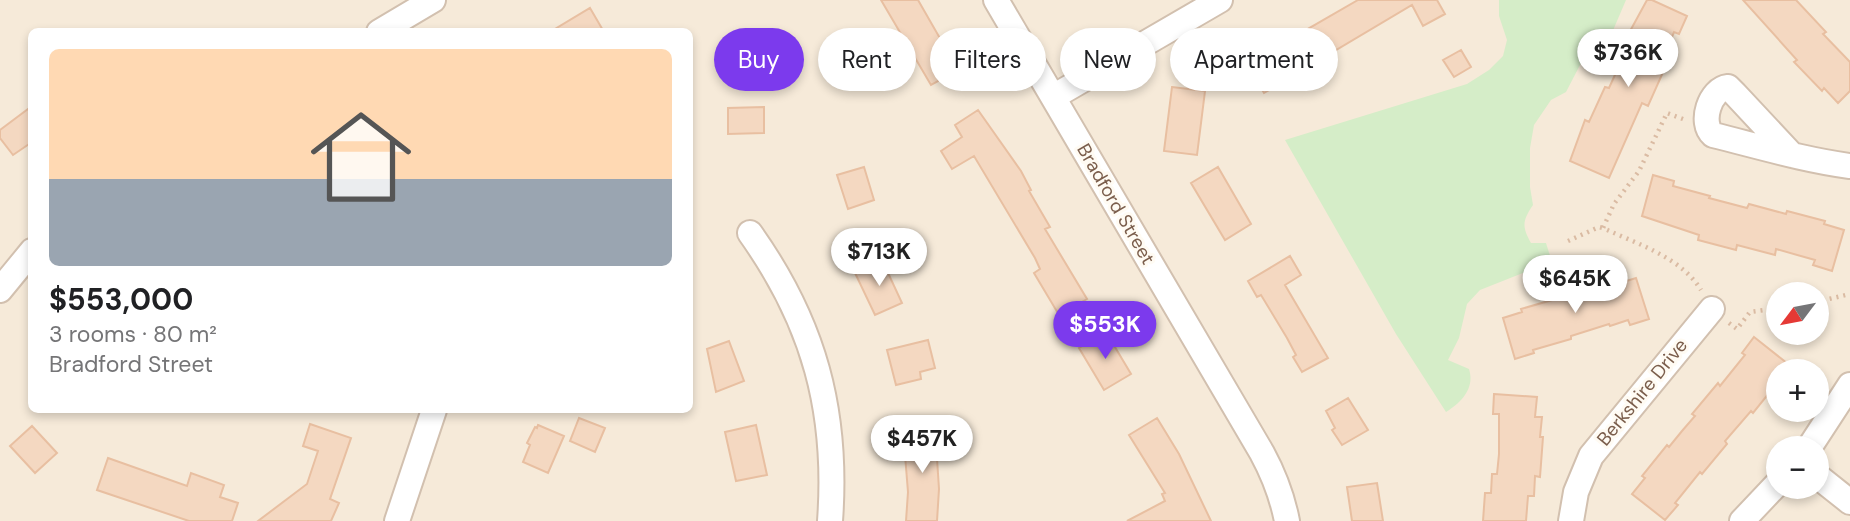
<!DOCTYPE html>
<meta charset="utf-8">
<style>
:root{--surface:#fff;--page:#f2f2f2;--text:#202124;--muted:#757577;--line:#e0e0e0;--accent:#7c3aed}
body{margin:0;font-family:"DM Sans",sans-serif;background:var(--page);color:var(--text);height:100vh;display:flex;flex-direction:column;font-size:26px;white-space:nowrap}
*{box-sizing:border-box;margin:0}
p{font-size:23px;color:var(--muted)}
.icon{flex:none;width:38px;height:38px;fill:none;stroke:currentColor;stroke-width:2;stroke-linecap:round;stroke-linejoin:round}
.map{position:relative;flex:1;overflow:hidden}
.details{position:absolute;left:28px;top:28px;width:665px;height:385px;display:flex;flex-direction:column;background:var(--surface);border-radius:10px;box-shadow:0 4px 10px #0003}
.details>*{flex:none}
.guide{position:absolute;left:714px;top:28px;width:665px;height:63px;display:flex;gap:14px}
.needle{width:46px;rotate:238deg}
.fabs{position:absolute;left:1766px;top:282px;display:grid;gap:14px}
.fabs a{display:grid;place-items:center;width:63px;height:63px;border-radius:50%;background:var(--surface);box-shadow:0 4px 10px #0003;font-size:35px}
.price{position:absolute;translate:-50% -60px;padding:0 16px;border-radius:24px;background:#fff;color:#222;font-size:23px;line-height:46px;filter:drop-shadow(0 2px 4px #0008)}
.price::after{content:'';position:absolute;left:50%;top:42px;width:21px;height:16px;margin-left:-10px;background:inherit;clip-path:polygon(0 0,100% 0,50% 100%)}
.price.active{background:var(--accent);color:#fff}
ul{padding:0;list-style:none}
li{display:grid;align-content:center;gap:14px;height:371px;padding:0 21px}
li+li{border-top:2px solid var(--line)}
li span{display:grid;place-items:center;height:217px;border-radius:10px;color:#555}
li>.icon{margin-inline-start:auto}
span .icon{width:126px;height:126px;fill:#fffc;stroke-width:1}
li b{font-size:30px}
.tag{padding:0 24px;border-radius:32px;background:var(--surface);box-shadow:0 4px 10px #0003;font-size:24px;line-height:63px}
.tag.active{background:var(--accent);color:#fff}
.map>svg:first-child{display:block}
</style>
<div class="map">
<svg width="1850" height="521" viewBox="0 0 1850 521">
<rect width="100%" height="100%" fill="#fdf7eb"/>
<path fill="#f6ead9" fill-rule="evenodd" d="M 0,0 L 1850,0 L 1850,521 L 0,521 ZM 32,32 L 690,32 L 690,410 L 32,410 ZM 1778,294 L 1816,294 L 1816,332 L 1778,332 ZM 1778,371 L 1816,371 L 1816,410 L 1778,410 ZM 1778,448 L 1816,448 L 1816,486 L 1778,486 Z"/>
<path fill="#d5edc8" d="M 1499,0 L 1626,0 L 1608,42 L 1594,38 L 1566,92 L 1551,100 L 1534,125 L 1530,148 L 1530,187 L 1533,205 C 1522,221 1522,227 1531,243 L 1546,243 L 1551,259 L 1538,267 L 1480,290 L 1467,304 L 1459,338 L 1448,360 L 1469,369 C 1475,388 1462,402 1446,412 L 1396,334 L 1285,140 L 1467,84 L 1489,70 L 1503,56 L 1507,40 L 1499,16 Z"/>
<path fill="#f4d8c1" stroke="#e8bfa1" stroke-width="2" d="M 881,0 L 918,0 L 949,54 L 945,56 L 955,72 L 931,85 Z
M 1358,0 L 1437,0 L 1445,14 L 1423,26 L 1412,5 L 1264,93 L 1247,64 Z
M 1647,0 L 1652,0 L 1687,16 L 1679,34 L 1674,32 L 1659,68 L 1664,70 L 1648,106 L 1642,103 L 1609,178 L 1570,161 L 1585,120 L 1589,122 L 1605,87 L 1609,88 L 1625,53 L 1621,51 L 1629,33 Z
M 1743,0 L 1796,0 L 1826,32 L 1823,34 L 1850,62 L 1850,91 L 1838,103 L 1824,88 L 1822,91 L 1794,62 L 1797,60 Z
M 590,8 L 604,32 L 550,32 Z
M 1461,50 L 1471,67 L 1454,77 L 1443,60 Z
M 1172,87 L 1205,91 L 1197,155 L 1164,151 Z
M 32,106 L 32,142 L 13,155 L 0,138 L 0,130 Z
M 764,107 L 764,133 L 728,134 L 728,108 Z
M 978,110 L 1021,171 L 1031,190 L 1029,191 L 1050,227 L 1045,229 L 1087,299 L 1059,315 L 1034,273 L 1040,269 L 1035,258 L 974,156 L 952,169 L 941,151 L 962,137 L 955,125 Z
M 864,167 L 874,200 L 848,209 L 837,175 Z
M 1218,167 L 1251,224 L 1225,240 L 1191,183 Z
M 1653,175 L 1674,181 L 1673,186 L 1710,196 L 1709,198 L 1747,208 L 1749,204 L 1786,214 L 1787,211 L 1825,221 L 1824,224 L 1844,230 L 1832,271 L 1813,265 L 1815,260 L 1776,249 L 1775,255 L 1737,245 L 1736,250 L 1698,240 L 1699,235 L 1642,216 Z
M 1290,256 L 1301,275 L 1285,285 L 1328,358 L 1302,372 L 1293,357 L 1296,355 L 1287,338 L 1261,295 L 1257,297 L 1248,281 Z
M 882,260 L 902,303 L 875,315 L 855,273 Z
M 1636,278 L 1649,319 L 1630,325 L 1628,320 L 1610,326 L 1609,324 L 1571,336 L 1571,339 L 1533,350 L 1534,353 L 1515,359 L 1503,318 L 1522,312 L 1521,309 L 1559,298 L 1558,295 L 1596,283 L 1596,285 L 1615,279 L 1617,284 Z
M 1106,332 L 1131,374 L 1104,390 L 1079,348 Z
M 1754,337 L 1788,364 L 1782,371 L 1778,371 L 1778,382 L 1753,413 L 1751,411 L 1725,441 L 1727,444 L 1702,474 L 1700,472 L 1675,503 L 1678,505 L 1665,520 L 1632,494 L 1645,478 L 1642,476 L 1667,445 L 1669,447 L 1682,431 L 1695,416 L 1692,414 L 1718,383 L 1720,386 L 1745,355 L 1742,353 Z
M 928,340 L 935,368 L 920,372 L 921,379 L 896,385 L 887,350 Z
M 729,341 L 744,381 L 716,392 L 707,349 Z
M 1494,394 L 1537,397 L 1535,417 L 1542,417 L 1540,437 L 1543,437 L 1540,477 L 1535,476 L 1534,496 L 1528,496 L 1526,521 L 1483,521 L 1485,493 L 1491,493 L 1492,474 L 1497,474 L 1499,454 L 1499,414 L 1493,414 Z
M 1348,398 L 1368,430 L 1342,445 L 1332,430 L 1335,428 L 1326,411 Z
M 579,418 L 605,428 L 595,452 L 570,441 Z
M 1157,418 L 1179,454 L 1211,521 L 1127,521 L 1165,501 L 1162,494 L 1165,493 L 1129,435 Z
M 310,424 L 351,438 L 330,499 L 339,503 L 331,521 L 258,521 L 307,484 L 318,451 L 303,446 Z
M 538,425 L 564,436 L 548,473 L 523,462 L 530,445 L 527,443 L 535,427 L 537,428 Z
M 756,425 L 767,475 L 736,481 L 725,432 Z
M 32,426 L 57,453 L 35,473 L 10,446 Z
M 935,428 L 939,489 L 937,521 L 906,521 L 908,492 L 903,430 Z
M 108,458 L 187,486 L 191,473 L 224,485 L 220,497 L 238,503 L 232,521 L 189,521 L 97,490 Z
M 1377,483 L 1383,521 L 1352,521 L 1347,487 Z"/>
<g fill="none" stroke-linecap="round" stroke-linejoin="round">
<g stroke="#d2c0af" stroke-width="28">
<path id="minor" d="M 996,0 L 1262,453 C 1274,475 1282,496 1287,521
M 379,32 L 433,0
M 1053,97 L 1220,0
M 1792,155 L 1735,94 L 1728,87 C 1710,89 1699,123 1713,135 C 1758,146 1804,160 1850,166
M 750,233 C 814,323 838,411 830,521
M 0,290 L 32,251
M 1809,448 L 1850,385
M 1816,475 L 1850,502
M 397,521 L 434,410
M 1571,521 L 1576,492 L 1591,456 L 1712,309
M 1742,521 L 1778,483"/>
</g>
<path stroke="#dabba3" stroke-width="4.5" stroke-dasharray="2 5" stroke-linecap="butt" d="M 1683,119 L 1667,113 L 1639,171 L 1614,204 L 1603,228 C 1637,244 1681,257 1701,290
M 1568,241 L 1599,227 L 1603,228
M 1816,302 L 1850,294
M 1729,323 L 1737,329 L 1750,312 L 1778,308"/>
<use href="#minor" stroke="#fff" stroke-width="24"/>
</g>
<g text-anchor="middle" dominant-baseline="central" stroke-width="6" stroke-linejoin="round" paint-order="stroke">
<g font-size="19" fill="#7b5e4c" stroke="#fffbf3">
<text transform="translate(1116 204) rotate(60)">Bradford Street</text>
<text transform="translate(1642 392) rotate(-51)">Berkshire Drive</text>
</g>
</g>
</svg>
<div class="fabs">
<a><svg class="needle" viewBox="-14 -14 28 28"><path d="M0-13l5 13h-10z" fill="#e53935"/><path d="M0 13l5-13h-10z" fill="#757577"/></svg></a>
<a>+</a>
<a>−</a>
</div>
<b class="price" style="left:1628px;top:89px">$736K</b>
<b class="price" style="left:879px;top:288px">$713K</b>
<b class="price" style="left:1575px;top:315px">$645K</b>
<b class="price active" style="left:1105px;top:361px">$553K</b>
<b class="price" style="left:922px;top:475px">$457K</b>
<div class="guide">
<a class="tag active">Buy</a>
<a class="tag">Rent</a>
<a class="tag">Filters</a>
<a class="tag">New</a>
<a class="tag">Apartment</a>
</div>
<section class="details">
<ul>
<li><span style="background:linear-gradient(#ffd9b3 60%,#9aa5b1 0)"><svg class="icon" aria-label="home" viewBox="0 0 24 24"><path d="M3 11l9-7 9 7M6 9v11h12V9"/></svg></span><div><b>$553,000</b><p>3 rooms · 80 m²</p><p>Bradford Street</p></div></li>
</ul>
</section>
</div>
